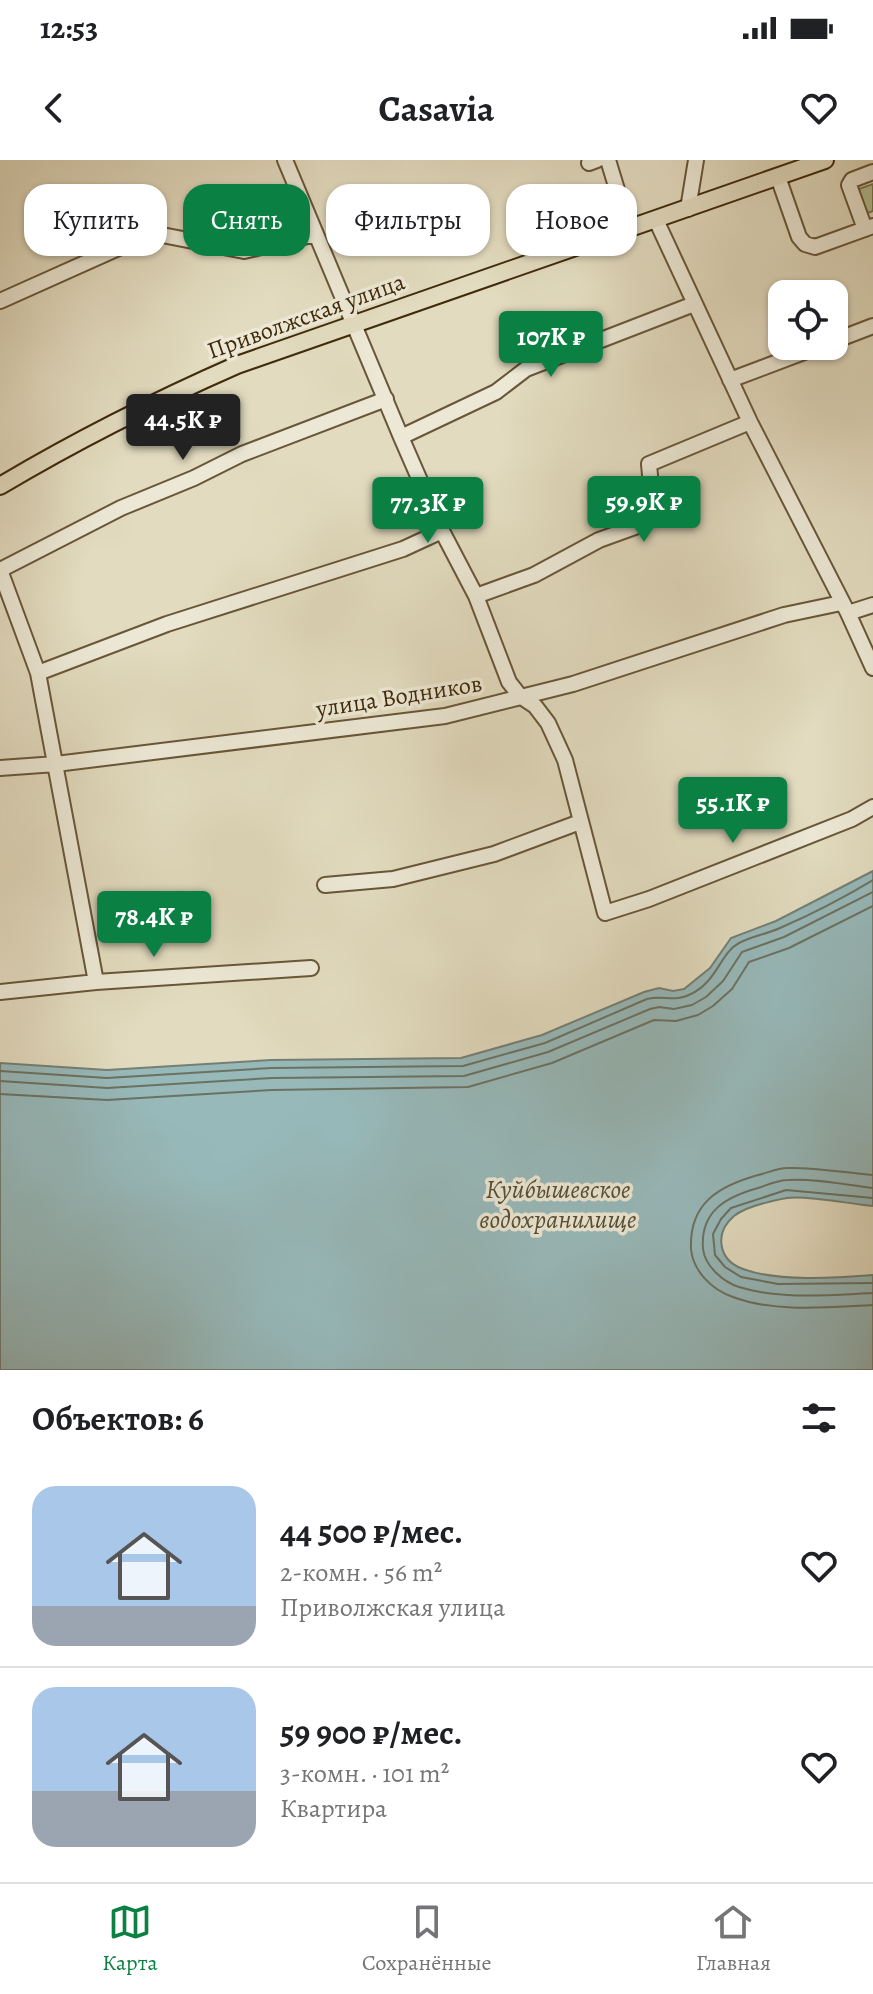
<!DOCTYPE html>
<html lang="ru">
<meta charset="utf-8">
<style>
:root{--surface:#fff;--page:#f2f2f2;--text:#202124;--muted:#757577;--line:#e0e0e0;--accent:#0b8043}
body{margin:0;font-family:Alegreya,serif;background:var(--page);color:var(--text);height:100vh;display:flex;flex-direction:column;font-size:30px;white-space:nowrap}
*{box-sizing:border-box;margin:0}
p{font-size:26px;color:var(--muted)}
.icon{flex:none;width:44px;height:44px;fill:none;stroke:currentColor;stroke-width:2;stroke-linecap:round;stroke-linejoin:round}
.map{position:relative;height:1210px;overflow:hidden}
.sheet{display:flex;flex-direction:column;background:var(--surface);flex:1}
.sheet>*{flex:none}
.banner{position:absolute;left:24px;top:24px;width:826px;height:72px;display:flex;gap:16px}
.controls{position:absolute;left:768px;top:120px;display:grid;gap:16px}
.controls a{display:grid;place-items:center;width:80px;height:80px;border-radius:16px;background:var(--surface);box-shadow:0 2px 6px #0004;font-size:40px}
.price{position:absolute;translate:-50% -68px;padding:0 18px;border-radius:8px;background:var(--accent);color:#fff;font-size:26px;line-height:52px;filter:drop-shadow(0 2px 4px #0008)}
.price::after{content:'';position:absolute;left:50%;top:48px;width:24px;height:18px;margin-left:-12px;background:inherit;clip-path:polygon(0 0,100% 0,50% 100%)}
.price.current{background:#222;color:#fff}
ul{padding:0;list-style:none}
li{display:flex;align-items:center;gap:24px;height:200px;padding:0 32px}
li+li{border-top:2px solid var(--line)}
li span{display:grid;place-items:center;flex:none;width:224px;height:160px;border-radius:24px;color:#555}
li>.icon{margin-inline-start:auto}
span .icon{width:96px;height:96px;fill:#fffc;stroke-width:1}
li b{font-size:34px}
h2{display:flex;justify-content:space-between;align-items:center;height:96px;padding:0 32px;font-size:34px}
.pill{padding:0 28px;border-radius:24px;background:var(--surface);box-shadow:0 2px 6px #0004;font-size:28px;line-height:72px}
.pill.current{background:var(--accent);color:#fff}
.status{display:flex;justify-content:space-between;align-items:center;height:56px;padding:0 40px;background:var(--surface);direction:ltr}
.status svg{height:22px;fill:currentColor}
header{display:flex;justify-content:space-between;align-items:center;height:104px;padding:0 32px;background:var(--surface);font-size:36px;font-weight:700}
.menu{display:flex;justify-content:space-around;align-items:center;height:112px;border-top:2px solid var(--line);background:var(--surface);font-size:22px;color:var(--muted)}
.menu a{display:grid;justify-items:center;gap:4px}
.menu .current{color:var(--accent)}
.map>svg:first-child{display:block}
</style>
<div class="status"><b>12:53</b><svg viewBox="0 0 49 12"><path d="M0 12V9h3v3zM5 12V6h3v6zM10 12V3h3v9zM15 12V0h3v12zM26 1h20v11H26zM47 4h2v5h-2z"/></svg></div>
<header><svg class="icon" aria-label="back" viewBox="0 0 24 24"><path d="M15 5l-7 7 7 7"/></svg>Casavia<svg class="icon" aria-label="heart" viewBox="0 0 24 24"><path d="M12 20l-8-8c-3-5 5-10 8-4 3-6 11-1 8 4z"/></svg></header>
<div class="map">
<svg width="873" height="1210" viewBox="0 0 873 1210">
<rect width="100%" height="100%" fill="#e2dbbf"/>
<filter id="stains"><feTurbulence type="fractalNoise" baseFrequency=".0025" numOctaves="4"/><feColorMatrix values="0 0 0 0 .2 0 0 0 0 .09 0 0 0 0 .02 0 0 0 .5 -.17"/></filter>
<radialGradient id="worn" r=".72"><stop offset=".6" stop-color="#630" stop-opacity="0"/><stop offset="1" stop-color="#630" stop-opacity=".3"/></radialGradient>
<path fill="#b0c195" stroke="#787650" stroke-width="2" d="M 873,24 L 873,51 L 865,54 L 856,30 Z"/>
<path fill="#97b9ba" stroke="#748074" stroke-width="2" d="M 873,711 L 873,1046 C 849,1044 808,1035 787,1038 C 771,1041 746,1046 734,1056 C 714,1073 718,1100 743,1109 C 778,1122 836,1118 873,1115 L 873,1210 L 0,1210 L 0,903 L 107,910 L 271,900 L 461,898 L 542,875 L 644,832 L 659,828 L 673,831 L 684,829 L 710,808 L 731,778 L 776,761 Z"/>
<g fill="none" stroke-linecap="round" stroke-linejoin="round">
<path stroke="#6b7262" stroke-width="2" d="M 0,911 L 107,918 L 271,908 L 463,906 L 545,883 L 647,839 C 662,835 674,842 689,835 C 717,823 720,793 739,783 C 752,776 767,774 780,768 C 812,754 843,738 873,720
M 0,921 L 107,928 L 272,918 L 464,916 L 548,892 L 650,849 L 659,847 L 674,849 L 692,845 L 706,837 L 723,821 L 742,792 L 784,777 L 873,732
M 0,934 L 107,940 L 272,930 L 468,927 L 552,903 L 654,860 L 676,861 L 698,855 L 713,846 L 732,829 L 749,802 L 789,788 L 873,746
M 873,1015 C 845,1013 815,1007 787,1008 C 778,1008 767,1013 758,1015 C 719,1026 689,1043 691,1089 C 693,1111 712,1130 733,1137 C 775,1153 829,1147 873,1145
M 873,1028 C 846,1025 815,1018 788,1020 C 778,1020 767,1025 758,1028 C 726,1037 700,1051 703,1089 C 705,1106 723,1122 739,1127 C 781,1140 830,1135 873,1133
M 873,1038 L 786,1030 L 731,1048 L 721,1059 L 713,1074 L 715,1095 L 725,1107 L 741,1117 L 778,1124 L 873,1123"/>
<g stroke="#685638" stroke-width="18">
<path id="minor" d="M 285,0 L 401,277 L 442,371 L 476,436 L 509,522 L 520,536 L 535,546 L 548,563 L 565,600 L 605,753 L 649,739 L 852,659 L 873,647
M 608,0 L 629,69
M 589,3 L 597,0
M 778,17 L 799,77 L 805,84 L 815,87 L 873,66
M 688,49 L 696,0
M 656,60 L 750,262 L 848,453 L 873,508
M 865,69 L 849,25 L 852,20 L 873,12
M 0,141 L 152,73 L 244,91 L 316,74
M 834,181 L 873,166
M 730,220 L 820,186
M 401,277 L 496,232 L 526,209 L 694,144
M 0,410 L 38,513 L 96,822
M 0,410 L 121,348 L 194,318 L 242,294 L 386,239
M 476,436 L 534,415 L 599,380 L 646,363 L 653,349 L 649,304 L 750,262
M 848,453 L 873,445
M 38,513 L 167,464 L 403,389 L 442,371
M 0,608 L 56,604 L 445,556 L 573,524 L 784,455 L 841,443
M 325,725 L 393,719 L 494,694 L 580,662
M 0,832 L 96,822 L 311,808"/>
</g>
<g stroke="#3f2a0b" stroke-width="20">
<path id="major" d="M 0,326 C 77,280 155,241 237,205 L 825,0"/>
</g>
<use href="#minor" stroke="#ece8d5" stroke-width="14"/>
<use href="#major" stroke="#e2dbbf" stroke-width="16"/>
</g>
<g text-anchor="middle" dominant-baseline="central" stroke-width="7" stroke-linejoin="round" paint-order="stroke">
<g font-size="24" fill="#3f2a0b" stroke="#ece8d5">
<text transform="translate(306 156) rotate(-20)">Приволжская улица</text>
<text transform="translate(399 536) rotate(-9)">улица Водников</text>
</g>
<g font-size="26" font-style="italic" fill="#554e37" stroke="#ece8d5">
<text x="558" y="1029">Куйбышевское<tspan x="558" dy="30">водохранилище</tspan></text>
</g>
</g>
<rect width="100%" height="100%" filter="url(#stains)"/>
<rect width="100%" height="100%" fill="url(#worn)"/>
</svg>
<div class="controls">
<a><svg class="icon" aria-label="locate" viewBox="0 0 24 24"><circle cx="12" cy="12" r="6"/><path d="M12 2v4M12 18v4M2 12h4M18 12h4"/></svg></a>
</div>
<b class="price" style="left:551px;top:219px">107K ₽</b>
<b class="price current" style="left:183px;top:302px">44.5K ₽</b>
<b class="price" style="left:644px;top:384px">59.9K ₽</b>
<b class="price" style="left:428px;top:385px">77.3K ₽</b>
<b class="price" style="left:733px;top:685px">55.1K ₽</b>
<b class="price" style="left:154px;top:799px">78.4K ₽</b>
<div class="banner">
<a class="pill">Купить</a>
<a class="pill current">Снять</a>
<a class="pill">Фильтры</a>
<a class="pill">Новое</a>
</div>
</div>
<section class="sheet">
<h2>Объектов: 6<svg class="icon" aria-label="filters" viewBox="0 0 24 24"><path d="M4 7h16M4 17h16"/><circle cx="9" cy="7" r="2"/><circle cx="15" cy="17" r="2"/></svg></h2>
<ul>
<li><span style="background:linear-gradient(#a9c7e8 75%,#9aa5b1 0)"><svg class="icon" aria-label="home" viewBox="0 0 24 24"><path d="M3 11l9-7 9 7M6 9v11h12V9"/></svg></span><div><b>44 500 ₽/мес.</b><p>2-комн. · 56 m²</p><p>Приволжская улица</p></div><svg class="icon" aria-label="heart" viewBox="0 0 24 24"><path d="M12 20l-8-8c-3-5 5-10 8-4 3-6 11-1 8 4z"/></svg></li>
<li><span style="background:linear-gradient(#a9c7e8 65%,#9aa5b1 0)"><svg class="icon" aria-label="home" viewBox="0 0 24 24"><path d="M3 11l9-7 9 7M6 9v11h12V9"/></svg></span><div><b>59 900 ₽/мес.</b><p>3-комн. · 101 m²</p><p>Квартира</p></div><svg class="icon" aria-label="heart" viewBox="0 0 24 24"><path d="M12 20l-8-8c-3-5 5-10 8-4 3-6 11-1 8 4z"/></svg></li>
</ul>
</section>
<nav class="menu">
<a class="current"><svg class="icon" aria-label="map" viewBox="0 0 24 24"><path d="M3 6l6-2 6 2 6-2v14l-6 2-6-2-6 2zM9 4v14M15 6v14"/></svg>Карта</a>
<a><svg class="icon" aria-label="saved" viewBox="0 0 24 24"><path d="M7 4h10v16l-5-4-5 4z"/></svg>Сохранённые</a>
<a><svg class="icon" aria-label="home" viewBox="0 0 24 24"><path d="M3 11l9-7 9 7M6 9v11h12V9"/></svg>Главная</a>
</nav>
